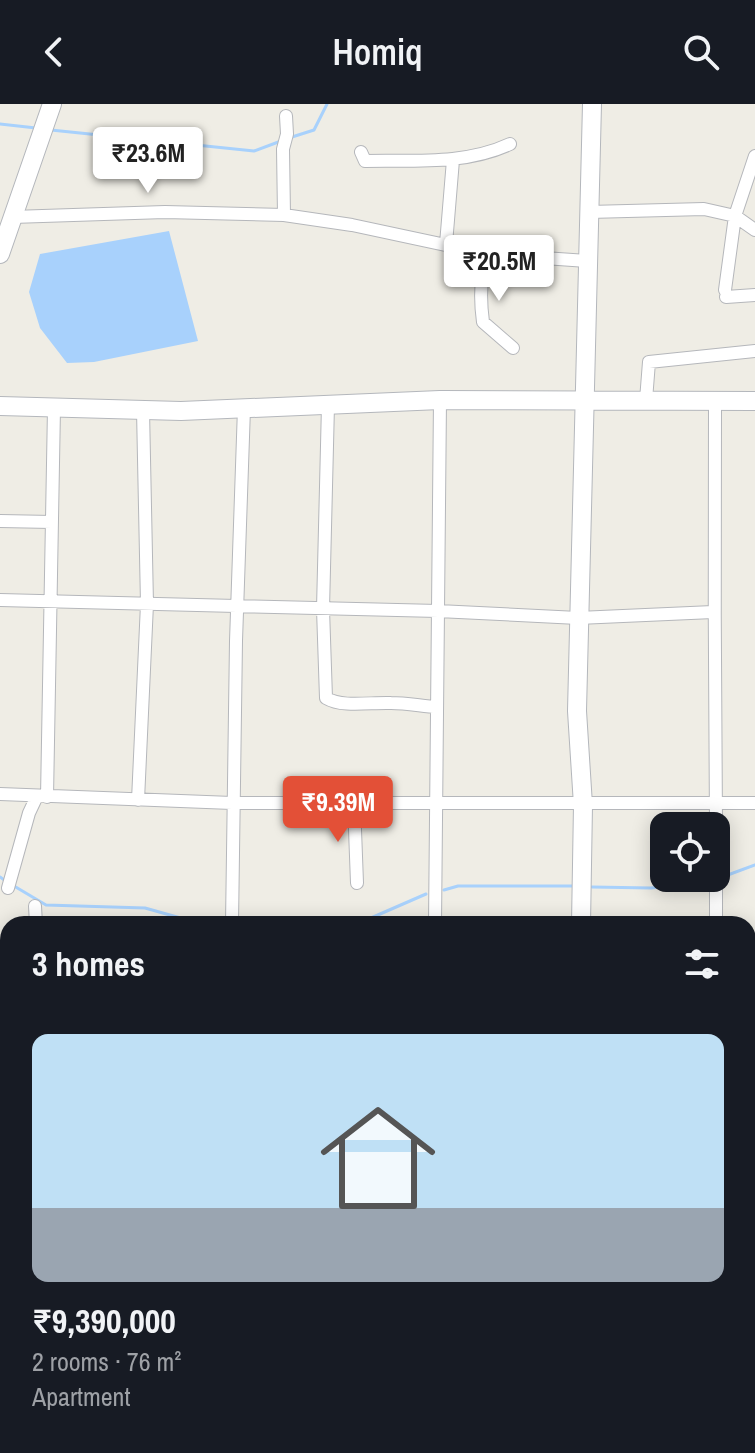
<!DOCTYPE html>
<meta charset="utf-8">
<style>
:root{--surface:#171b24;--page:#20242c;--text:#f1f3f6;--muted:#9ea1a6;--accent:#e35037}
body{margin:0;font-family:"Archivo Narrow",sans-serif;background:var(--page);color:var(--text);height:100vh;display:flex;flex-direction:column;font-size:30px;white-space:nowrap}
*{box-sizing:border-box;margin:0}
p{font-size:26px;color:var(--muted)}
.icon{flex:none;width:44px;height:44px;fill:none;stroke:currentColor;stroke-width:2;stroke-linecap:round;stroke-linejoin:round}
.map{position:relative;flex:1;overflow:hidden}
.sheet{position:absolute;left:0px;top:812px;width:756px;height:538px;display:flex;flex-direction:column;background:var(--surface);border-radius:24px 24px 0 0;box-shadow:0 4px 20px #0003}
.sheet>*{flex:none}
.tools{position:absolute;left:650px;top:708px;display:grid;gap:16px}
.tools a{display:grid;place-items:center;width:80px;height:80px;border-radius:16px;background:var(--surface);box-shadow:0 4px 20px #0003;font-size:40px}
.price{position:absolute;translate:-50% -68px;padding:0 18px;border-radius:8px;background:#fff;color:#222;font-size:26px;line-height:52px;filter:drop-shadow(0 2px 4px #0008)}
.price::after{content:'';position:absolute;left:50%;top:48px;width:24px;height:18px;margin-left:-12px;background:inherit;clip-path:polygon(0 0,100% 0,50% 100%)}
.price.current{background:var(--accent);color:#fff}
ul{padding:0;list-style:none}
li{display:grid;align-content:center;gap:16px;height:424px;padding:0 32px}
li span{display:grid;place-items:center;height:248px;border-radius:16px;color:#555}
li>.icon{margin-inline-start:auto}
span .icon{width:144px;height:144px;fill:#fffc;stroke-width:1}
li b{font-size:34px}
h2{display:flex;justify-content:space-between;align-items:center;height:96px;padding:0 32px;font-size:34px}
header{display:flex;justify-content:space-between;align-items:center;height:104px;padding:0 32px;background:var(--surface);font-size:36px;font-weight:600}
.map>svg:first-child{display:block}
</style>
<header><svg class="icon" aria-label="back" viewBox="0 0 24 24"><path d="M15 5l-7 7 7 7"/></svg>Homiq<svg class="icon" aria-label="search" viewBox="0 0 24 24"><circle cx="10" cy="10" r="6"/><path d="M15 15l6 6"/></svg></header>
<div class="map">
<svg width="755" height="1349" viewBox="0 0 755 1349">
<rect width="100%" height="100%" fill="#efede5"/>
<path fill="#a8d1fc" d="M 169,127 L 198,237 L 94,258 L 67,259 L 40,224 L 29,188 L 40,150 Z
M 366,1342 L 511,1342 L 509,1349 L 364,1349 Z"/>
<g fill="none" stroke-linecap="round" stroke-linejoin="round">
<path stroke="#a8d1fc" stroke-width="3" d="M 0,20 L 36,24
M 51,26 L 254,47 L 281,37
M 292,33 L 314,26 L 327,0
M 725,772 L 755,761
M 0,773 L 7,778
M 14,782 L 46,801 L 145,804 L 202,820
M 592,783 L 651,784 L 707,778
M 444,786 L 458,782 L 572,782
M 336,820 L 364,817 L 426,790
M 748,1341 L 755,1336
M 736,1349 L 746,1342"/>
<g stroke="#b5b7bb" stroke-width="14">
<path id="street" d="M 361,48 L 365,57 C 414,56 465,61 510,40
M 589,108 L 704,105 L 735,112 L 755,126
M 284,111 L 283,45 L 287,30 L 286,12
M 12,113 L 165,108 L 284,111 L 352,121 L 488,150 L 587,157
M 446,140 L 453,56
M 488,150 C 480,171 480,196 483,218 L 513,244
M 725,186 L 735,112 L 755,52
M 726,193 L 755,191
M 646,296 L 649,258 L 755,247
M 715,298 C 714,439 715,581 716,722
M 328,301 L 323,505 L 326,594 C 343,604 371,598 391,599 C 406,599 422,602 437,603
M 0,417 L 52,418
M 0,496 L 438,507 L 578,514 L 713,508
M 0,690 L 232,699 L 755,699
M 47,693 L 54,304
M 138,696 L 147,500 L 143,306
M 354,699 L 357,779
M 716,774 L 716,820
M 8,784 L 29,709 L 37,692
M 35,802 L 36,820
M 232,820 L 236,537 L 244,304
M 435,820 L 440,296
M 748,887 L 755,887
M 0,1003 L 8,1004
M 748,1085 L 755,1082
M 0,1114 L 8,1114
M 0,1169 L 8,1173
M 748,1179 L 755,1176
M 0,1254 L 8,1258
M 0,1311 L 8,1297
M 62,1349 L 65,1342
M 142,1349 L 145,1342
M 227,1349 L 229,1342
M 343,1349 L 345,1342
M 714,1349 L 715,1342"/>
</g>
<g stroke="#b4b7bc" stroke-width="20">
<path id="secondary" d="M 0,150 L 52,0
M 0,302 L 181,307 L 440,296 L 755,297
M 581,820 L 583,701 L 577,607 L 592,0
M 524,1349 L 526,1342"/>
</g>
<use href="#street" stroke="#fff" stroke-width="12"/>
<use href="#secondary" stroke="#fff" stroke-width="18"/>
</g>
</svg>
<div class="tools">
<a><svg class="icon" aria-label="locate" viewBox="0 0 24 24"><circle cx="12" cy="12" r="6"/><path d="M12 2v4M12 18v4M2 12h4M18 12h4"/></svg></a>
</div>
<b class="price" style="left:148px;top:91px">₹23.6M</b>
<b class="price" style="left:499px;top:199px">₹20.5M</b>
<b class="price current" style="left:338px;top:740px">₹9.39M</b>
<section class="sheet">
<h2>3 homes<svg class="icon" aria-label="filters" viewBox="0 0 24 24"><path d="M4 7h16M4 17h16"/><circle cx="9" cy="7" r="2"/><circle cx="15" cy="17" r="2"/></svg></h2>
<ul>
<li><span style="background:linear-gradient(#bfe0f5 70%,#9aa5b1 0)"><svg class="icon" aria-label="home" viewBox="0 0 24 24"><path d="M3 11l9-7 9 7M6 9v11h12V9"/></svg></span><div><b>₹9,390,000</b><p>2 rooms · 76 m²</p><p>Apartment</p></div></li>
</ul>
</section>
</div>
